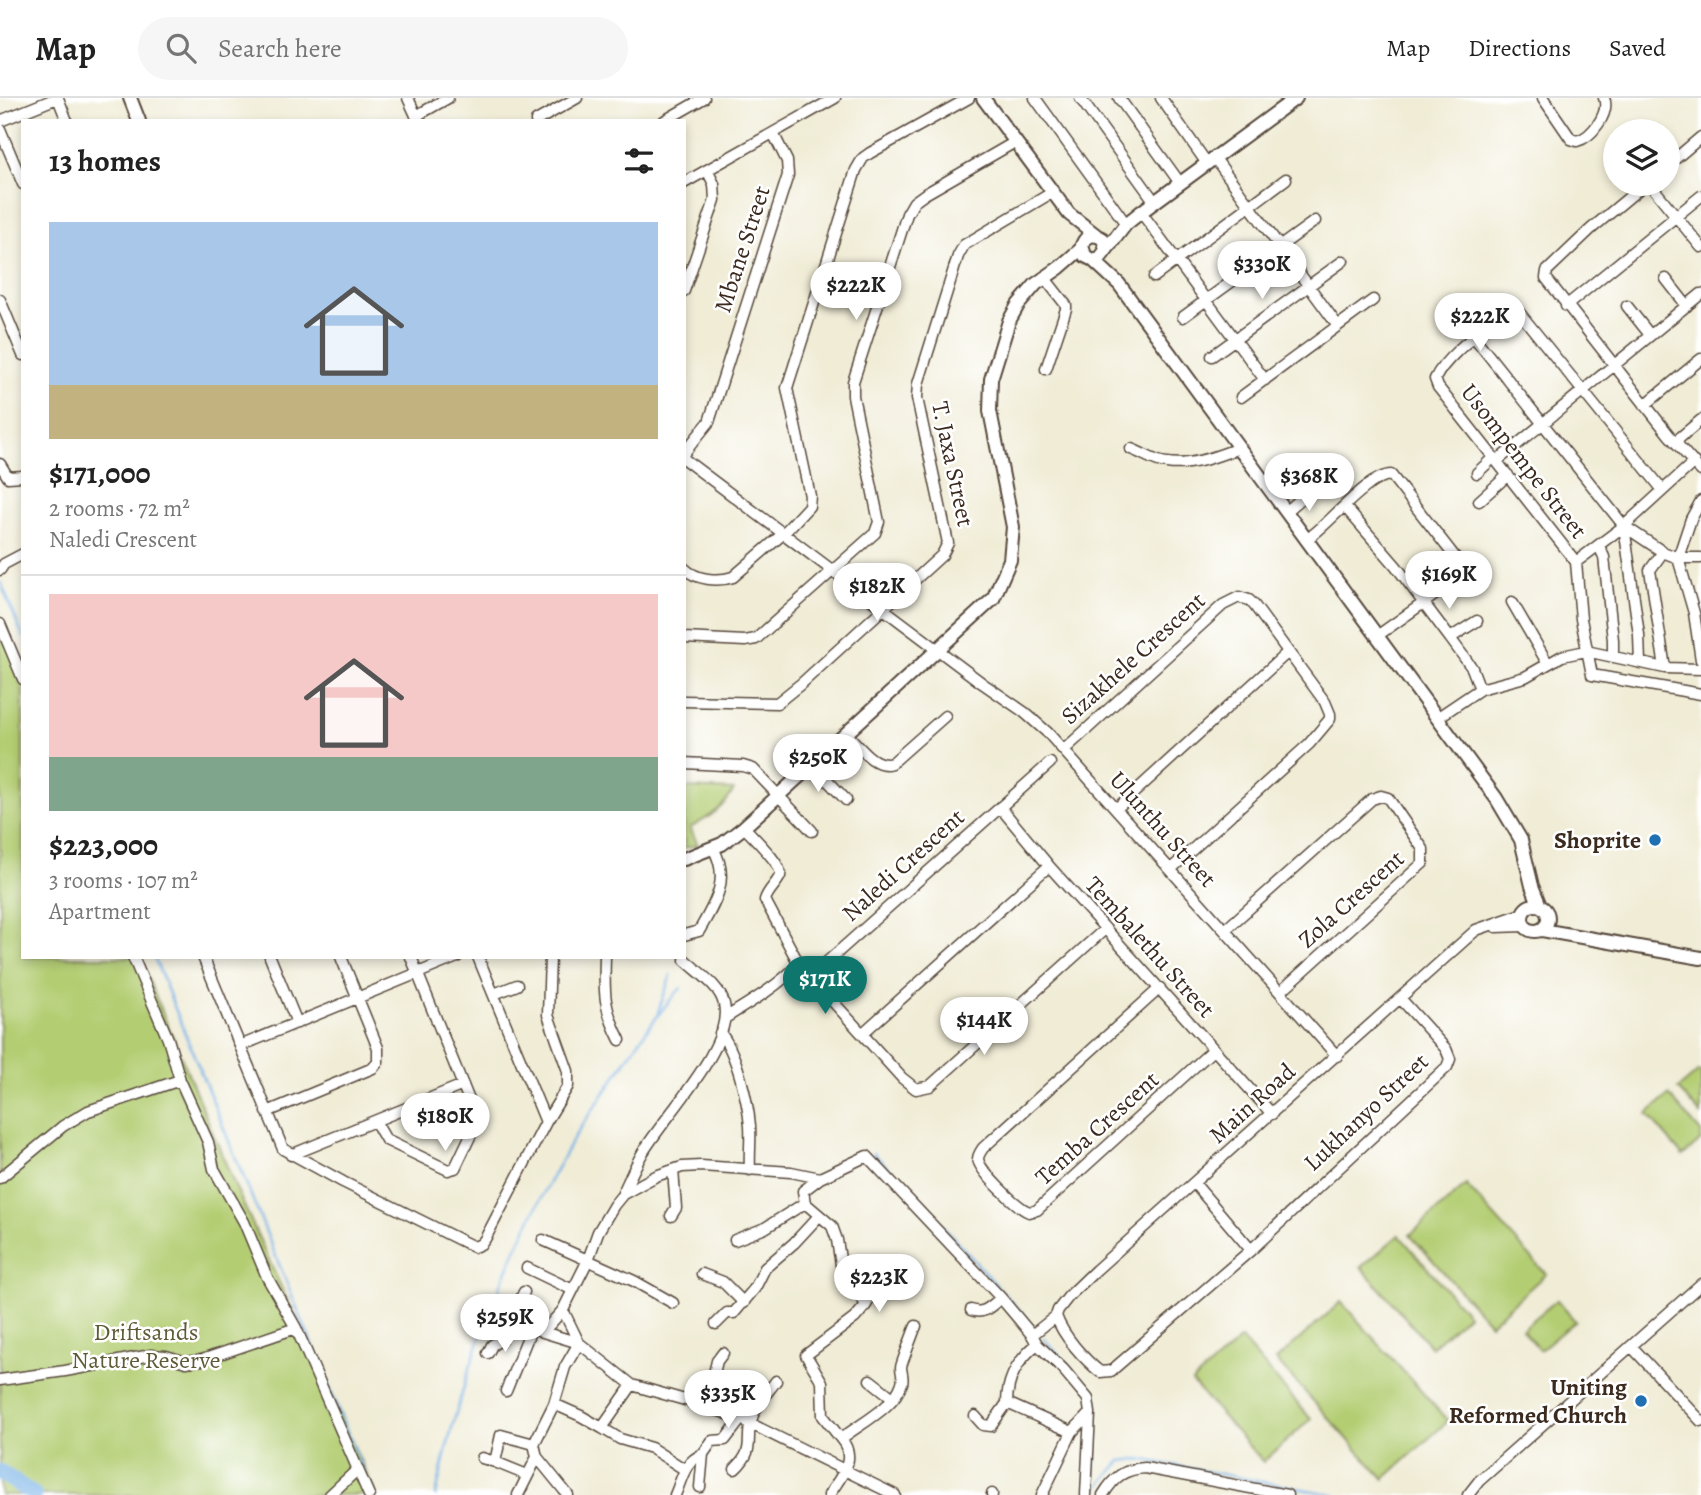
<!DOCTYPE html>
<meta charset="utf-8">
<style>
:root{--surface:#fff;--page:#f6f6f6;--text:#222;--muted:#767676;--line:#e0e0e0;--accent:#0f766e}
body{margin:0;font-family:Alegreya,serif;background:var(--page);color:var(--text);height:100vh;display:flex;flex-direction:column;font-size:26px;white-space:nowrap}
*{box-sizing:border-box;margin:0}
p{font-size:23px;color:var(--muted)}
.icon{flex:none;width:38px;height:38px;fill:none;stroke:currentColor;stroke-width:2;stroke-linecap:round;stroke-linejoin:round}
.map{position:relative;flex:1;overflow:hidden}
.sheet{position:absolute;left:21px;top:21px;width:665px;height:840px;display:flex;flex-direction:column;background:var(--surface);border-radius:0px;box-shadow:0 4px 10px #0003}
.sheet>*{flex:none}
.tools{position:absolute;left:1603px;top:21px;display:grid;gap:14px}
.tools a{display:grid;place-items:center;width:77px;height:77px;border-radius:50%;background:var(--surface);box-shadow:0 4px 10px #0003;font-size:35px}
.price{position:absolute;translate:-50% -60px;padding:0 16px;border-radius:24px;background:#fff;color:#222;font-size:23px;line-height:46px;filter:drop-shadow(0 2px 4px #0008)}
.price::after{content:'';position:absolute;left:50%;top:42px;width:21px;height:16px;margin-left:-10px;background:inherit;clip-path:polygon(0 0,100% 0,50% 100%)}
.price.on{background:var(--accent);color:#fff}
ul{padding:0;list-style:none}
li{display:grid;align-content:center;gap:14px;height:371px;padding:0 28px}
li+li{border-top:2px solid var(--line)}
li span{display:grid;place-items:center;height:217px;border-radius:0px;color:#555}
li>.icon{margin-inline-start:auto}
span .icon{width:126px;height:126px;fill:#fffc;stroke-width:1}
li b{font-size:30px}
h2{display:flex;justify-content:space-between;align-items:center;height:84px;padding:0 28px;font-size:30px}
header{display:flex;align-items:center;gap:42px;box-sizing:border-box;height:98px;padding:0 35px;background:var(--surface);border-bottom:2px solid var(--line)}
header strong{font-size:33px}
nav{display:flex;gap:38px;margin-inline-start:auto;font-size:24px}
.search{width:490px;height:63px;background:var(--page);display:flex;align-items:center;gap:18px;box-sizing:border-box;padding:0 24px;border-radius:38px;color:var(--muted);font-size:26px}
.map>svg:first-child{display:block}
</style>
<header>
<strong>Map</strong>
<div class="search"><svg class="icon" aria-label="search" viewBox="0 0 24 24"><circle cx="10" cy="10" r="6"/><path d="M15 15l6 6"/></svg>Search here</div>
<nav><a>Map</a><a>Directions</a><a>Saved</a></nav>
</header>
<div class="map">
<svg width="1701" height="1397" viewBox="0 0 1701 1397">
<rect width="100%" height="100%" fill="#fff"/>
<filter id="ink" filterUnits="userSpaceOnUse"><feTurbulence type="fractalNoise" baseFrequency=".0143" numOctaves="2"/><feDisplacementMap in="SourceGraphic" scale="14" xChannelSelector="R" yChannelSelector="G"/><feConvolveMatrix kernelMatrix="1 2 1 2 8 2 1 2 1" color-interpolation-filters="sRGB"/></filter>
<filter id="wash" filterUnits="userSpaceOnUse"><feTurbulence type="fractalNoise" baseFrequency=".00686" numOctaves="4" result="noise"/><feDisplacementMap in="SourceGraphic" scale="28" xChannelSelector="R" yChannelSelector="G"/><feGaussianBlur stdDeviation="1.57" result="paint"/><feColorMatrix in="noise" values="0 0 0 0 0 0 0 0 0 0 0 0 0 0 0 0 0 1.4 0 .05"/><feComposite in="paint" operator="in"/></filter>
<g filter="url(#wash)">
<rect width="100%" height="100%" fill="#f0ecd6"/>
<path fill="#b3cd72" stroke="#777c48" stroke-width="2" d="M 0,526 L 23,580 L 23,859 L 139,859 L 236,1090 L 376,1397 L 0,1397 Z
M 684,690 L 734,692 C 723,711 708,720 690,730 L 698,747 L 684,750 Z
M 1699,973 L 1701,975 L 1701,1017 L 1678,991 Z
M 1669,997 L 1701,1034 L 1701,1042 L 1683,1058 L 1647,1016 Z
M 1466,1087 L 1546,1176 L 1490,1226 L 1410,1137 Z
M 1399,1137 L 1468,1217 L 1431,1249 L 1361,1169 Z
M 1557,1202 L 1575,1223 L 1540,1252 L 1522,1231 Z
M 1341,1204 L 1448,1323 L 1384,1381 L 1276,1262 Z
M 1241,1241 L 1311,1321 L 1263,1364 L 1192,1284 Z"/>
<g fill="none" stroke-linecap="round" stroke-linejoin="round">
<path stroke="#75b0e6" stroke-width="2.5" d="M 1,485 L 23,539
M 154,859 L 364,1375
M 658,914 L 671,877
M 873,1055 L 916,1097
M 924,1107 L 1026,1220
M 1043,1240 L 1093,1295 L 1097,1305 L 1094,1392
M 1094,1393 L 1121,1363 L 1139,1361 L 1335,1397
M 436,1397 C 461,1275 506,1159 568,1050 C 580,1029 595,1009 609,988 C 632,954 653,920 681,890"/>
<path stroke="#75b0e6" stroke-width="16" d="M 0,1374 L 34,1397"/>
</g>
</g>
<g filter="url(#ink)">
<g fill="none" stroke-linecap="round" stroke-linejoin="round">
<g stroke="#56473a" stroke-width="13">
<path id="minor" d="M 58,0 L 67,23
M 408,0 L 418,22
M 1035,0 L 1126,126
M 1080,0 L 1155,104
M 1119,0 L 1180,85
M 1161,0 L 1206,64
M 1543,0 L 1571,41 L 1577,43 C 1592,39 1610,15 1604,0
M 416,18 L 448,0
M 0,23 L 57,0
M 536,23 L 577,0
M 664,23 L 704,0
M 0,31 L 23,86
M 1214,59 L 1338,228
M 1668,67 L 1701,39
M 684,85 L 835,0
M 1645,86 L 1591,131 L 1547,173 L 1546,180 L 1669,337 L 1701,373
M 1650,86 L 1701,149
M 1141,114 L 1265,282
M 1044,179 L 1066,207 L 1066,211 L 1046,271
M 1154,179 L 1286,81
M 1666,181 L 1687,208
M 684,193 L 715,102 L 714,86 L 707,72
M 0,202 L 23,257
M 1566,208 L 1701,98
M 1627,208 L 1650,237
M 1183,219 L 1315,123
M 1474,239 L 1624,428 L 1663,454 L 1678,460 L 1691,421 L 1701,403
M 1212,258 L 1343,163
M 1241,299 L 1373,202
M 1645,307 L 1701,261
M 1676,343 L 1701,322
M 1131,351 C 1143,355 1154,364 1167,365 C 1191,369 1217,358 1239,350
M 684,355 L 709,324 L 788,77 L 787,63 L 773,35
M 684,361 L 982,585 L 1024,614 L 1048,635 L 1337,958
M 1497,363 L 1701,196
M 0,366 L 8,379 L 23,378
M 1477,375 L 1494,359
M 1479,403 L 1508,377
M 1345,409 L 1396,468 L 1450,540
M 1286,414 L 1312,391
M 1624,428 L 1639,537 L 1640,565
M 1306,442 C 1328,428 1368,377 1391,377 L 1462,468 L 1461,476 L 1439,494 L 1377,538
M 1599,448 L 1604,459 L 1613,542 L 1613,559
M 1663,454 L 1650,472 L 1665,570
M 1701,460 L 1678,460 L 1694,515 L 1701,562
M 1576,464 L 1438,289 L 1435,281 C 1446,257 1483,232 1503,215 L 1511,211 L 1518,213 L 1662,391
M 1576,464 L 1581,521 L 1592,577 L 1701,596
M 1576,464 L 1624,428 L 1694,364
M 684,470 C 696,482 718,484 733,479 L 784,435 L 809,408 L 810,398 L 787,290 L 856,72 L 863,60 L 870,55 L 969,0
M 0,472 L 4,466 L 23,456
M 1512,504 L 1548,566
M 1477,523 L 1450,540 L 1472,570 L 1480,591
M 0,526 L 23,581
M 684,540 L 745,543 L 756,541 L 875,435 L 879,424 L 853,298 L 853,284 L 907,116 L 914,104 L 925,96 L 1015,44
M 684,603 L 777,605 L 802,585 L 942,457 L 948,445 L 917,300 L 918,286 L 958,158 L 964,147 L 1053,94
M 1437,620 L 1480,591 L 1525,579 L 1562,558 L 1586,553 L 1665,570 L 1701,571
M 847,636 C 859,648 874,671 892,665 L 945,618
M 1064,652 L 1223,507 L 1239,499 L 1249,502 L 1254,507 L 1325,604 L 1330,616 L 1330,621 L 1309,646 L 1171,771
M 684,665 L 743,668 L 753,671 L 812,733
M 813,667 L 846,702
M 1000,709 L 1049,768 L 1272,1016
M 1116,711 L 1288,554
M 744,729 C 751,737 784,768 780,778 C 776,787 768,792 765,802 L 799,866
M 1496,829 L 1524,828
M 1225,832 L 1372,701 L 1381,698 L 1388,700 L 1423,751 L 1423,765 L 1280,894
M 684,837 L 699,833 C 715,805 731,781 713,750
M 133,859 L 168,941 L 180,982 L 208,1044 L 214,1071 L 244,1124 L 267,1179 L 296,1230 L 369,1397
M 203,859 L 283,1051 L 343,1084 L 474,1149 L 481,1146 L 485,1141 L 546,1024 L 568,988 L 568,973 L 548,917 L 550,859
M 270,859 L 297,925
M 478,859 L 546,1024
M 605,859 C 604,894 603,909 620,942
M 810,879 L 1050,665
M 1160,890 L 983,1050 C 981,1053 978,1057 978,1061 C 979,1073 1018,1110 1029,1114 L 1037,1112 L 1214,951
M 494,896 L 517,887
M 725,920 C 751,904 778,888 799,866 L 902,980 L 916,991 L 930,988 L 1105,831
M 720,935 C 736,952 748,1004 750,1028 C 751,1043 749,1057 750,1072
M 863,935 L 1049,768
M 240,948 L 457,859
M 267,1014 L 373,970 L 378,964 L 378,950 L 341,859
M 375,1023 L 386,1042 L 448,1072 L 455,1070 L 476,1026 L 475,1017 L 411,859
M 291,1057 L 463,987
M 0,1080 L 63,1028 L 88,1013 L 180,982
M 820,1080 L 803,1093 L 805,1105 L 832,1128 L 837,1142 L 841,1167 L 866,1207 L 855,1220 L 806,1257 L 822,1284 L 823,1318 L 841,1341
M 1194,1085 L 1251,1152
M 623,1095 C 629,1082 635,1068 642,1056 C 662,1020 734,949 724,906 C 720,888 698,874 685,862
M 671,1118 L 676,1110 L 673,1072
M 543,1142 L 634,1183 L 673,1205
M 735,1142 L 765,1130 L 805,1105
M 527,1170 L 573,1192
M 702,1176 L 723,1184 L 744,1205
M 866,1207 L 875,1189
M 971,1212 C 984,1217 991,1208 1001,1200
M 495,1213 L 543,1234 L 579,1245 L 563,1212 L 588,1162 L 598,1134 L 614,1107 L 623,1096 L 656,1078 L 682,1069 L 701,1068 L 791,1074 L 820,1080 L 867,1058 L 1001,1200 L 1032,1237 L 1037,1246 L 1063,1271 L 1088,1301 L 1090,1315 L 1086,1397
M 1056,1218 C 1063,1238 1084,1261 1100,1274 L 1111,1273 L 1251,1152 L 1447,969 L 1450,961 L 1446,951 L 1400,900
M 716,1226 L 727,1215 L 734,1215 L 755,1190 L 765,1170 L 794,1145 L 819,1118
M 543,1234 L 563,1212
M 1032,1237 L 1056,1218 L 1058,1212 L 1069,1198 L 1096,1172 L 1476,832 L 1522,816
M 1631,1248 L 1701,1323
M 488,1255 L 492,1247 L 501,1242 L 524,1194
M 0,1282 L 65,1273 L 151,1257 L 166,1258 L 186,1264 L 202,1262 L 296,1230
M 870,1282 L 893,1300
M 632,1287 L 602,1330 L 620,1341 L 651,1350 L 684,1371
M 506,1293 L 532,1229
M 1007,1305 C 1007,1280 1018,1262 1037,1246
M 554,1306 L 581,1318 L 602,1330
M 706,1308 L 717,1263 L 723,1255
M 975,1318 L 983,1327 L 991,1328 L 1007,1305 L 1072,1334 L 1042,1397
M 1072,1334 L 1090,1315
M 537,1359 L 534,1346 L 554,1306 L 565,1269 L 579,1245 L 632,1287 L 706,1308 L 741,1321 L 895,1397
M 482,1360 L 495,1364 L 501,1337 L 534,1346
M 495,1364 L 527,1377
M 735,1371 C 757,1350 744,1343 752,1320 C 756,1306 768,1294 776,1283
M 700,1389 L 703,1356 L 712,1343 L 725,1342 L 741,1321
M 330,1397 L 358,1371
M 518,1397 L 537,1359 L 568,1397
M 675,1397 C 683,1379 683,1365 703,1356
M 829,1397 C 841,1378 858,1361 841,1341 C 861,1325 894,1310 902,1285 C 904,1280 901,1275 901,1269 C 901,1267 915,1230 916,1228
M 992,1397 L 992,1396
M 1103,1397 C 1114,1379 1124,1371 1145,1370 L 1287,1397
M 1468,1397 L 1479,1383 L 1701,1186"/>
</g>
<g stroke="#56473a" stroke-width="16">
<path id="tertiary" d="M 130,0 L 139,23
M 983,0 L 1069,116 L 1096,137
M 1106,151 L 1103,141 C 1094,135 1086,137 1082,147 L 1085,158 L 1093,162 L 1100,160 L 1126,126 L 1141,114 L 1296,0
M 1093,162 L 1119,186 L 1496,700 L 1521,742 L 1532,788 L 1540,808
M 684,761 L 722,746 L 744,729 L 993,501 L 1010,462 L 1013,429 L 990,313 L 991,281 L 1009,223 L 1018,207 L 1036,186 L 1059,170 L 1082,150
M1522 820a13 13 0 1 1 26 0a13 13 0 1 1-26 0Z
M 1542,832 L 1701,860"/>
</g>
<use href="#minor" stroke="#fff" stroke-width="10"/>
<use href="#tertiary" stroke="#fff" stroke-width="12"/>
</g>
</g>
<g fill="#1f6fb2" stroke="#fff" stroke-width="2.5">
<circle cx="1655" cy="742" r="7"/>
<circle cx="1641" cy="1303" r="7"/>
</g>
<g text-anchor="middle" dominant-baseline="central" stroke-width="5" stroke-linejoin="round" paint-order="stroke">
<g font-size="24" fill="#3b2a1e" stroke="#fff">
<text transform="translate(742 151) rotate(-72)">Mbane Street</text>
<text transform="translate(1524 363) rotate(52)">Usompempe Street</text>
<text transform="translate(953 366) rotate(78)">T. Jaxa Street</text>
<text transform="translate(1133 560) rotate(-42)">Sizakhele Crescent</text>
<text transform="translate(1163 731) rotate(48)">Ulunthu Street</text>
<text transform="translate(903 767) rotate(-42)">Naledi Crescent</text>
<text transform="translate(1351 801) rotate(-42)">Zola Crescent</text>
<text transform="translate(1150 849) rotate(48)">Tembalethu Street</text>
<text transform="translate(1252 1005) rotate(-42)">Main Road</text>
<text transform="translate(1366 1014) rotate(-43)">Lukhanyo Street</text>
<text transform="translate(1097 1030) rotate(-42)">Temba Crescent</text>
</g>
<g font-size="24" font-weight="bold" fill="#3b2a1e" stroke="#fff" text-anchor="end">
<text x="1641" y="742">Shoprite</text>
<text x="1627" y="1289">Uniting<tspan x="1627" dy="28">Reformed Church</tspan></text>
</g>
<g font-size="24" fill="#5f5b37" stroke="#fff">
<text x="146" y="1234">Driftsands<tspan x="146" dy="28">Nature Reserve</tspan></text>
</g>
</g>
</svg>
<div class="tools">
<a><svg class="icon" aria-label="layers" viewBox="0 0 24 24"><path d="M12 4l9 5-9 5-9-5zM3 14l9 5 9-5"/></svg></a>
</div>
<b class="price" style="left:1262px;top:203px">$330K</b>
<b class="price" style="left:856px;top:224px">$222K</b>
<b class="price" style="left:1480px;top:255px">$222K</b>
<b class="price" style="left:1309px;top:415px">$368K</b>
<b class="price" style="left:1449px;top:513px">$169K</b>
<b class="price" style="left:877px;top:525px">$182K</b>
<b class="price" style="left:818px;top:696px">$250K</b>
<b class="price on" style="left:825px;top:918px">$171K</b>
<b class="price" style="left:984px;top:959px">$144K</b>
<b class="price" style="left:445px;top:1055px">$180K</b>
<b class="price" style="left:879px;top:1216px">$223K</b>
<b class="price" style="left:505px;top:1256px">$259K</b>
<b class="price" style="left:728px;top:1332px">$335K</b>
<section class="sheet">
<h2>13 homes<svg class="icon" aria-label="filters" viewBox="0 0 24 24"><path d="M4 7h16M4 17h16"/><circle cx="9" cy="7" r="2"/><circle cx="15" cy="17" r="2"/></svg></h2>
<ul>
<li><span style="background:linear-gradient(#a9c7e8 75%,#c2b280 0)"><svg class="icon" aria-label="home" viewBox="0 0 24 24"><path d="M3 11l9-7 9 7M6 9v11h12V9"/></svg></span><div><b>$171,000</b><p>2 rooms · 72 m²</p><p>Naledi Crescent</p></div></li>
<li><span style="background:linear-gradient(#f6c9c9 75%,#7fa58c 0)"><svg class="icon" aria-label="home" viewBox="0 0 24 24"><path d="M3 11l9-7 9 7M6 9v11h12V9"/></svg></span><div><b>$223,000</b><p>3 rooms · 107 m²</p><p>Apartment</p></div></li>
</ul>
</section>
</div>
